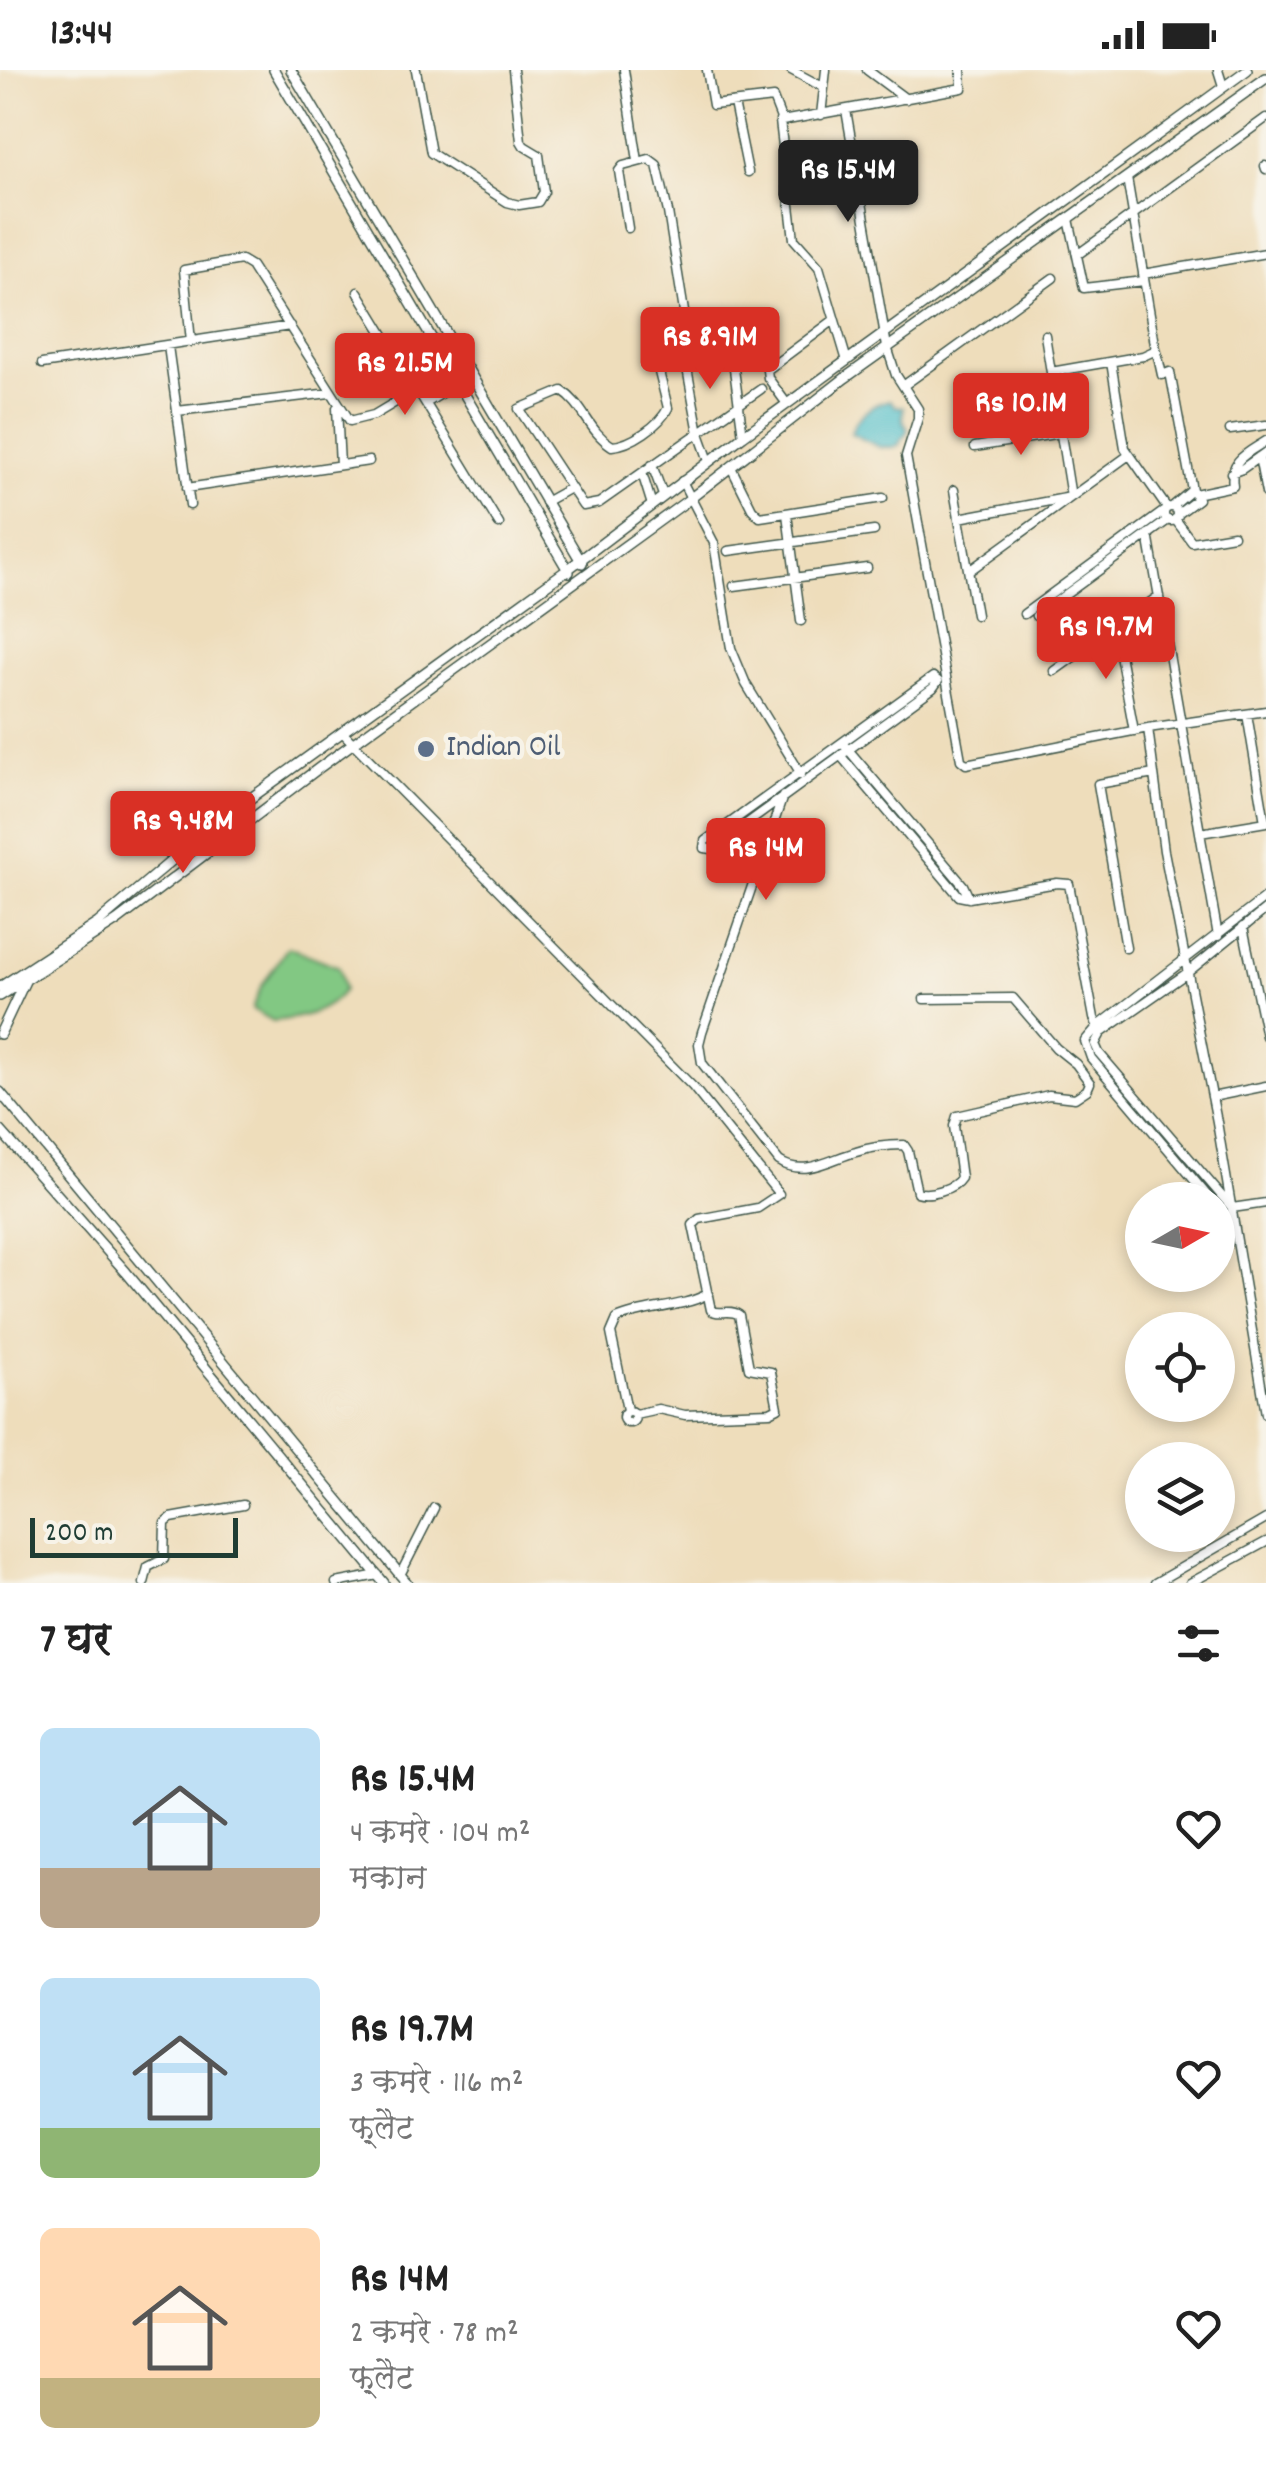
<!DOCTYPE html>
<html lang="hi">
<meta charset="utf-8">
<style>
:root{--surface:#fff;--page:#f2f2f2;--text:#222;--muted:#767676;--accent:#d93025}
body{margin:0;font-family:Dekko,"Playpen Sans Deva",sans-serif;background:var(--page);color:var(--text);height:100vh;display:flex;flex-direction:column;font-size:38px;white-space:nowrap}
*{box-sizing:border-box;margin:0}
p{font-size:32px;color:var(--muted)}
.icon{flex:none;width:55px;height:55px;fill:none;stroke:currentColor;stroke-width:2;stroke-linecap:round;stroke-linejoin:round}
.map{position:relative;height:1513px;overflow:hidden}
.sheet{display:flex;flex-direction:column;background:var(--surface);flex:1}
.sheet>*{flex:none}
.needle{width:65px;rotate:81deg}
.fabs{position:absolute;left:1125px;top:1112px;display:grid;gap:20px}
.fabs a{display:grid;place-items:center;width:110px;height:110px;border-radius:50%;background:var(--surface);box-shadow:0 5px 15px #0003;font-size:50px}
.scale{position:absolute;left:30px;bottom:25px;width:208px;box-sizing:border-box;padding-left:10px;border:5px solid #1f3d34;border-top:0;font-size:28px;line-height:35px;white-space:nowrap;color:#1f3d34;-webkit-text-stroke:8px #f7f3e8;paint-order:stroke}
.price{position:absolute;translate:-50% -85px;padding:0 22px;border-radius:10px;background:var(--accent);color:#fff;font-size:32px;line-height:65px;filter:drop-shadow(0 2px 5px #0008)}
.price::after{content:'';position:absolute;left:50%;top:60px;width:30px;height:22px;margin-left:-15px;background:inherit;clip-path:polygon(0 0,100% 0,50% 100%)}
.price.on{background:#222;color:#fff}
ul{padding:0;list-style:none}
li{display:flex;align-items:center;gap:30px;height:250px;padding:0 40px}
li span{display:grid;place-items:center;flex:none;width:280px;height:200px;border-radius:15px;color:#555}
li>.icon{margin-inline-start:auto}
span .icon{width:120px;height:120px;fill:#fffc;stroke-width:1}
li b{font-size:42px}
h2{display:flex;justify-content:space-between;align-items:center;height:120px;padding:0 40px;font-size:42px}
.status{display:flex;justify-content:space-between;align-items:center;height:70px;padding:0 50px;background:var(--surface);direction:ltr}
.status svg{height:28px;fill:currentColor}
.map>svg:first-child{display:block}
</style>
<div class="status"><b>13:44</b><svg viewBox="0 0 49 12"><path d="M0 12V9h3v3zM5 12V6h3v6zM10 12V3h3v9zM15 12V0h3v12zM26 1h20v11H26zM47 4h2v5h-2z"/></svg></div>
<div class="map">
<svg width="1266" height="1513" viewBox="0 0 1266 1513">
<rect width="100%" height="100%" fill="#f7f3e8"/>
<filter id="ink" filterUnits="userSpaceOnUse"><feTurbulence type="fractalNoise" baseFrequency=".01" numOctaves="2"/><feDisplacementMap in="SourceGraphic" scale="20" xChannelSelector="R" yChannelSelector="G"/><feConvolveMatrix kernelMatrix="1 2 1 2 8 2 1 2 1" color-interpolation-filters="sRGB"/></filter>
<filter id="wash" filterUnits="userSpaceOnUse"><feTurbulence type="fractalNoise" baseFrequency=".0048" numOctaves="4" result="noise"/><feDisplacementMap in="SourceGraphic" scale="40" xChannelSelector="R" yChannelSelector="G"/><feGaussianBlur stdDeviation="2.25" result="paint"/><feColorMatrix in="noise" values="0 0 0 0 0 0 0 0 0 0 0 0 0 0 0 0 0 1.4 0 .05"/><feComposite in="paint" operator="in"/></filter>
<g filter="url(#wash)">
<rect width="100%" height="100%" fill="#edb"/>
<path fill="#82c883" stroke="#50825c" stroke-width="2.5" d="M 288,877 L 339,897 L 344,920 C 327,943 300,948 273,951 L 252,939 L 262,915 Z"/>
<path fill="#53c0cb" stroke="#397e80" stroke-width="2.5" d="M 890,330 L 895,336 L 903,337 L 903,350 L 908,360 L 897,377 L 879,377 L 851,363 C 855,347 873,333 890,330 Z"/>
</g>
<g filter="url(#ink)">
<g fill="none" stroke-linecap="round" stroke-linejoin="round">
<g stroke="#3e5548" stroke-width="11">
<path id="minor" d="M 416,0 L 431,83 L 507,132 L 519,135 L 538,132 L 544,122 L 539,85 L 524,76 L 521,71 L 513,0
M 624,0 L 638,91
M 707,0 L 713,35 L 773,28 L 782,51 L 962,18 L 961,0
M 791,0 L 823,17
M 867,0 L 906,29
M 1218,0 L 1223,16
M 734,33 L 748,102
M 846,40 L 887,277 L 896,305 L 918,339 L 918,348 L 906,386 L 961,690 L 966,694 L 1148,658 L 1266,641
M 821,45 L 826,0
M 780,51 L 794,169 L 819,197 L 847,291
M 1265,96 L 1266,99
M 859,112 L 897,106
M 1069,149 L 1084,218 L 1144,211
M 628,158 L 619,101 L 623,96 L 649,89 L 657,95 L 668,142 L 686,254 L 693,259 L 720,254 L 729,262 L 743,366
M 1077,185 L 1266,48
M 1143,204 L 1266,183
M 358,222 L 499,454
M 688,258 L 656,266 L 652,274 L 668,338 C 660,355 631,375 612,376 C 588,361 584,335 562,321 L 519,339 L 583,436 L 599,433 L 761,319
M 680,260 L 699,363 L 709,391
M 191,272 L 184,200 L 241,190 L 251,196 L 350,351 L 374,345 L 449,300
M 168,276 L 190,435
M 1156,278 L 1162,305 L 1170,302 L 1192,420 L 1198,429 L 1178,444
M 1111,292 L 1125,378 L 1167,438
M 42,294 L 290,256
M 1051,302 L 1143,286 L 1156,280 L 1127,108
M 903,316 L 1053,208
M 426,333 L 457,314
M 787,334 L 768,308 L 767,300 L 834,250
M 337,338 L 340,395
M 177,341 L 330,323
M 1230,360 L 1266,355
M 975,377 L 1061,363
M 1259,387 L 1266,423
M 652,395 L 663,425
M 731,397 L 752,439 L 760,447 L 883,428
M 642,403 L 652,435
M 1231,403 L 1242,399 L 1266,382
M 682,411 L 714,473 L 731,578 L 746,614 L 801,704
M 187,418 L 369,391
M 954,420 L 976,545
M 1195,424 L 1233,416 C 1229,390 1246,384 1266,371
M 545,432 L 570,418
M1164 444a7 7 0 1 1 14 0a7 7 0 1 1-14 0Z
M 1172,437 L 1192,420
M 787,444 L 801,551
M 959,448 L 1071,427 L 1045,265
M 1175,449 L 1192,472 L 1233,465
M 1148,464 L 1218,866
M 728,481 L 874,461
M 969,501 L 1129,385
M 734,516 L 867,498
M 1024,544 L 1163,442
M 1036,546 L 1168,450
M 1115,557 L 1134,661
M 1054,601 L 1159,526
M 933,607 L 938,611 L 933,618 L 712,779 L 704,778 L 705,771 Z
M 1247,644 L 1265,752
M 1148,658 L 1164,781 L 1217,1052 L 1266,1344
M 342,662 L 693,1017 L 779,1124 L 758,1138 L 699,1149 L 693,1155 L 711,1240 C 719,1246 729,1238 739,1245 L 749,1298 L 771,1302 L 778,1338 L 770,1342 L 685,1345 L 658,1339 L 635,1344
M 846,677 L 963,815 L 969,828
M 840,685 L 959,826 L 969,828 L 1057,813 L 1069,814 L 1094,948 L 1101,963
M 783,726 L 702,962 L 699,974 L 702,993 L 779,1091 C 804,1108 830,1089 856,1082 C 871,1077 888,1075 904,1075 L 908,1081 L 917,1122 C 929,1126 954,1119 961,1108 L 954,1056 L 957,1046 L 1049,1025 L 1075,1028 L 1087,1020 L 1090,1013 L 1076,994 L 1056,978 L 1013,928 L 924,929
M 1200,763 L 1266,752
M 1266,839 L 1187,903 L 1101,963 L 1095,974 L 1099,983 L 1232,1138 L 1266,1133
M 1243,857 L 1266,966
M 1126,878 L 1098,714 L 1154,704
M 1212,1027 L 1266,1016
M 1211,1130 L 1091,988 L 1085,971 L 1097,957 L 1266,827
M 1218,1137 L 1234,1156
M 627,1340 L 611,1263 L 617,1249 C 646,1236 679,1239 708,1224
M623 1347a6 6 0 1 1 12 0a6 6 0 1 1-12 0Z
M 400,1505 L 434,1438
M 144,1513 L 148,1497 L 164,1489 L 165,1453 L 171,1448 L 243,1435
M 336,1513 L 378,1505
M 1155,1513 L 1266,1449
M 1190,1513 L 1266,1472"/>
</g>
<g stroke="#3e5548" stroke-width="12">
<path id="tertiary" d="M 274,0 L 569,502
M 291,0 L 582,493
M 0,917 L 98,853 L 215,754 L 567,500 L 743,366 L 1247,0
M 0,926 L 117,851 L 319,698 L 691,428 L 845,308 L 1266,8
M 0,964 L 25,911
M 0,1022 L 407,1513
M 0,1060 L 126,1202 L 384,1513"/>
</g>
<use href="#minor" stroke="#fff" stroke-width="8"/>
<use href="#tertiary" stroke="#fff" stroke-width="9"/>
</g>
</g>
<circle fill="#5c6f8a" stroke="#f7f3e8" stroke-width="4" cx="426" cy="679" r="10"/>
<g text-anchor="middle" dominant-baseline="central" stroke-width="9" stroke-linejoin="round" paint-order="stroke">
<g font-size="32" fill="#4e5e75" stroke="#f7f3e8" text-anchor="start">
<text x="446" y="679">Indian Oil</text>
</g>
</g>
</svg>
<div class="fabs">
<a><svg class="needle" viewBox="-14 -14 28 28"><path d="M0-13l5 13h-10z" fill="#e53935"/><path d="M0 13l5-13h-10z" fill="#767676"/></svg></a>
<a><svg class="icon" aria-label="locate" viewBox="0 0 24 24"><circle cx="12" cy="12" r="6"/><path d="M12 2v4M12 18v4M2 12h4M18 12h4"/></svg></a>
<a><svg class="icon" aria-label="layers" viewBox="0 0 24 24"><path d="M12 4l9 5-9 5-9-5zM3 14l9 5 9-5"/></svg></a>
</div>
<div class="scale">200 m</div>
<b class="price on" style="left:848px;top:155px">Rs 15.4M</b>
<b class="price" style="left:710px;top:322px">Rs 8.91M</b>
<b class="price" style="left:405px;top:348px">Rs 21.5M</b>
<b class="price" style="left:1021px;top:388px">Rs 10.1M</b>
<b class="price" style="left:1106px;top:612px">Rs 19.7M</b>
<b class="price" style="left:183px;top:806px">Rs 9.48M</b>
<b class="price" style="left:766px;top:833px">Rs 14M</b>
</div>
<section class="sheet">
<h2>7 घर<svg class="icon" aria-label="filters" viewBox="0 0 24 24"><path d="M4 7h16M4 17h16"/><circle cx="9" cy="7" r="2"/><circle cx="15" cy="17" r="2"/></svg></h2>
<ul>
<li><span style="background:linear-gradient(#bfe0f5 70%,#b9a48a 0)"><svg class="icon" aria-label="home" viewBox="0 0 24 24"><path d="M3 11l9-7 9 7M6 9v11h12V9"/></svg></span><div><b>Rs 15.4M</b><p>4 कमरे · 104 m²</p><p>मकान</p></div><svg class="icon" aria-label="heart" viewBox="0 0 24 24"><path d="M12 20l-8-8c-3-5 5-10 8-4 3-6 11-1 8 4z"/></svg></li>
<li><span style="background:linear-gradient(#bfe0f5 75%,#8fb573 0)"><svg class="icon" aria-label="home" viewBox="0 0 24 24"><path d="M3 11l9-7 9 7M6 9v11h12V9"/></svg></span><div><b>Rs 19.7M</b><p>3 कमरे · 116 m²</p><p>फ़्लैट</p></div><svg class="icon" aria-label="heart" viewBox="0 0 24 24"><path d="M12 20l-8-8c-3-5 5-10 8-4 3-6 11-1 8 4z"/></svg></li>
<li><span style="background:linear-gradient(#ffd9b3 75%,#c2b280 0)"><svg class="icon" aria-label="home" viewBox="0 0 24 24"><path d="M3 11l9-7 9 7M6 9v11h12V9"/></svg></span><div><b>Rs 14M</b><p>2 कमरे · 78 m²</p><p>फ़्लैट</p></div><svg class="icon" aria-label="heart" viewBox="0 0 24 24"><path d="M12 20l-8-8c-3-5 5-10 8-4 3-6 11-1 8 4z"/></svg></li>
</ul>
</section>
